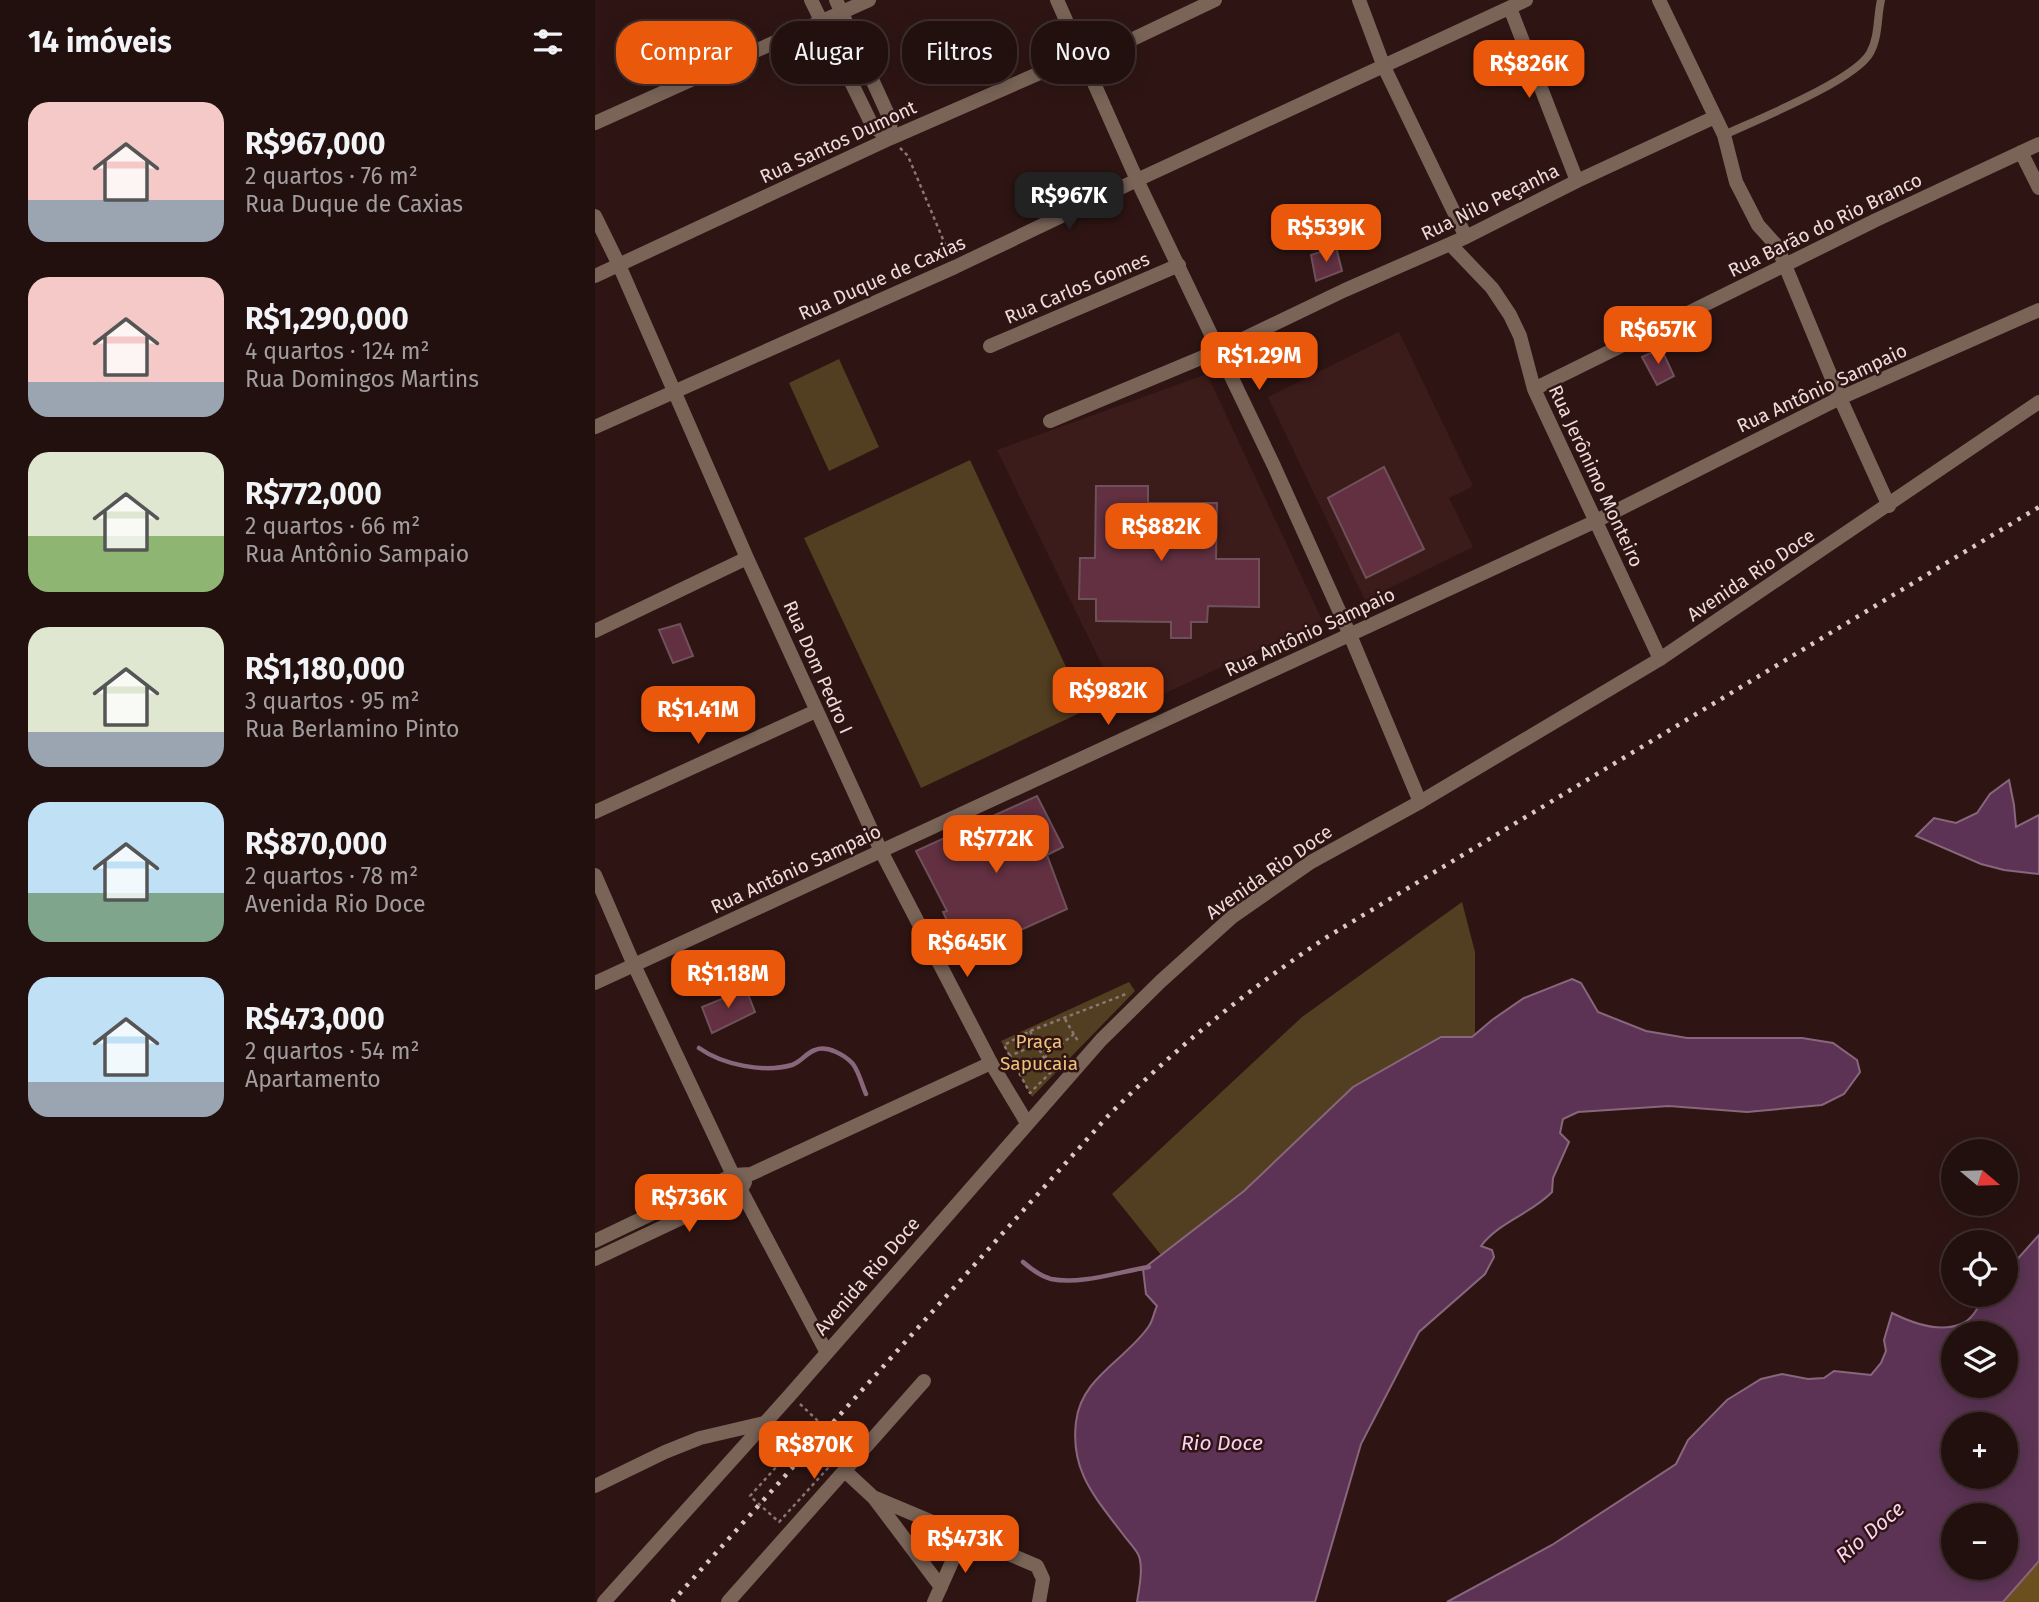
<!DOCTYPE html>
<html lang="pt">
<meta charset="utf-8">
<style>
:root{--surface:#22100e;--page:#2e1e1c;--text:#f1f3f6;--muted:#a29d9e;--line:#3f302e;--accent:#ea580c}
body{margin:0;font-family:"Fira Sans",sans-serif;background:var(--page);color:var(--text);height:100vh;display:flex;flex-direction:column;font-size:26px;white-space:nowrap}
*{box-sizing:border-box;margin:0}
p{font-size:23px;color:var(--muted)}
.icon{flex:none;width:38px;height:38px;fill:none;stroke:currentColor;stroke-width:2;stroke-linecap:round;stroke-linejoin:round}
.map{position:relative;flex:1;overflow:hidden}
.side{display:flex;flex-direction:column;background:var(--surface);width:595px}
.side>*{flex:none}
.hud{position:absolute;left:21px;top:21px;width:665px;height:63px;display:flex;gap:14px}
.needle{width:46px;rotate:109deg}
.fabs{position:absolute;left:1346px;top:1139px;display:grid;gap:14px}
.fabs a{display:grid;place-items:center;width:77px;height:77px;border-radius:50%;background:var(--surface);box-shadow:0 4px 18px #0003,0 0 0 2px var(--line);font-size:35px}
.price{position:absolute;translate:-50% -60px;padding:0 16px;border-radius:14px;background:var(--accent);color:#fff;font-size:23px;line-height:46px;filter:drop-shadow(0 2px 4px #0008)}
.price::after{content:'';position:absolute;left:50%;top:42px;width:21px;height:16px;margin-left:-10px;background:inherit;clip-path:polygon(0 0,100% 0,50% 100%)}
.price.current{background:#222;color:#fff}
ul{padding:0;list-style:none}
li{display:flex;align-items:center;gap:21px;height:175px;padding:0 28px}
li span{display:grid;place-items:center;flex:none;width:196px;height:140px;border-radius:21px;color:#555}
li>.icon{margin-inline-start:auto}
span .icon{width:84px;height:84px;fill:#fffc;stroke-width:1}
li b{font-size:30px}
h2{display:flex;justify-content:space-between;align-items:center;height:84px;padding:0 28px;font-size:30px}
.chip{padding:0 24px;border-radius:28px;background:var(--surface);box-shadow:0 4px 18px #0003,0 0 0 2px var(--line);font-size:24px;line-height:63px}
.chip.current{background:var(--accent);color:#fff}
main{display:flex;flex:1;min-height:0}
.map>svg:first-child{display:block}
</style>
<main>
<section class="side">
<h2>14 imóveis<svg class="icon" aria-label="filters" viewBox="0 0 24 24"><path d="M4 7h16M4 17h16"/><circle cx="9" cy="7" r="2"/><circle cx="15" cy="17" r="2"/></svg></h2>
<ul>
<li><span style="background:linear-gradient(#f6c9c9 70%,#9aa5b1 0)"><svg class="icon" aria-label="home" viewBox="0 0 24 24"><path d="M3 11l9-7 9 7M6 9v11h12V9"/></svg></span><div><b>R$967,000</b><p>2 quartos · 76 m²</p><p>Rua Duque de Caxias</p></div></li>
<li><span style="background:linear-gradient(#f6c9c9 75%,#9aa5b1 0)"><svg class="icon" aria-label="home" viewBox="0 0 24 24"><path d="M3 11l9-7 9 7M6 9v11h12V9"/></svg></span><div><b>R$1,290,000</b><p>4 quartos · 124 m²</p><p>Rua Domingos Martins</p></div></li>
<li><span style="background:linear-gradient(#dfe7d0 60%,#8fb573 0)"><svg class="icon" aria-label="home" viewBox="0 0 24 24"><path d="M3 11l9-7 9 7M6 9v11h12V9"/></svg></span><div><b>R$772,000</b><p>2 quartos · 66 m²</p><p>Rua Antônio Sampaio</p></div></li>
<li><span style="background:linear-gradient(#dfe7d0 75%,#9aa5b1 0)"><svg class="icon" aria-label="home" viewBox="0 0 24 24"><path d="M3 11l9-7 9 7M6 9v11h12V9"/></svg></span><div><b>R$1,180,000</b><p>3 quartos · 95 m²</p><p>Rua Berlamino Pinto</p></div></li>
<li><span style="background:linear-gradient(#bfe0f5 65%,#7fa58c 0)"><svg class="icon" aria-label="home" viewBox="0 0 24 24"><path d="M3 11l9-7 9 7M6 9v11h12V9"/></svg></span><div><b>R$870,000</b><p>2 quartos · 78 m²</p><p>Avenida Rio Doce</p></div></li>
<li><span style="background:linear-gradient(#bfe0f5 75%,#9aa5b1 0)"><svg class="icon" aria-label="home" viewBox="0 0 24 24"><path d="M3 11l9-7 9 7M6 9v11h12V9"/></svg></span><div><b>R$473,000</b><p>2 quartos · 54 m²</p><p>Apartamento</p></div></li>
</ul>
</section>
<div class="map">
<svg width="1444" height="1602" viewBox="0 0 1444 1602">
<rect width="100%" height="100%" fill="#2e1513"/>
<path fill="#3c1c1a" d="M 804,332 L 878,486 L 854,498 L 878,547 L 770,600 L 673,397 Z
M 612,374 L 727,620 L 530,712 L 402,450 Z"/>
<path fill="#523e20" d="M 244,359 L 284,447 L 234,471 L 194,383 Z
M 375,460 L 491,710 L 326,788 L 209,538 Z
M 867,902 L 880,952 L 880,1034 L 877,1037 L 846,1037 L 566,1255 L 517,1194 L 707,1017 Z
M 534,982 L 540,991 L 437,1097 L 406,1041 Z"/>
<path fill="#6c4f1f" d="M 1444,1561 L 1444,1602 L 1408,1602 Z"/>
<path fill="#5c3354" stroke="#88667c" stroke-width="2" fill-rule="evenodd" d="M 1414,780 L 1419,805 L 1421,827 L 1444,815 L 1444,874 L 1409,870 L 1386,864 L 1321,836 L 1339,818 L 1361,823 L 1382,813 L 1395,794 Z
M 977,979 L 986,983 L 1003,1012 L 1051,1031 L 1092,1038 L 1207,1038 L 1238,1043 L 1262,1060 L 1265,1072 L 1249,1094 L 1227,1105 L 1152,1112 L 1074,1106 L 983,1112 L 968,1119 L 965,1133 L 974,1142 L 958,1178 L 957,1192 C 936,1214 905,1221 886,1246 L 897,1250 L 899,1257 L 890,1274 L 824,1332 L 766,1444 L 720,1602 L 542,1602 C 544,1589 549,1566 543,1554 C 539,1547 532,1540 527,1533 C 500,1497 475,1471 481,1422 C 486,1377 531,1360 554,1326 C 558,1320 559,1312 562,1306 L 551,1294 L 548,1269 L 649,1191 L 758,1087 L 846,1037 L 877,1037 L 897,1020 L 929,998 Z
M 1444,1235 L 1444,1561 L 1408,1602 L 852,1602 L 957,1545 L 1081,1464 L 1093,1440 L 1132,1400 L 1166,1379 L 1187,1374 L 1213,1379 L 1229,1378 L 1239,1371 L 1276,1375 L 1286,1363 L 1291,1351 L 1289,1340 L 1297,1313 C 1317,1323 1344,1333 1366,1324 C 1378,1320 1384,1305 1390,1295 L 1410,1295 L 1411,1272 ZM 1358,1334 L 1410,1334 L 1410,1386 L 1358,1386 ZM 1358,1424 L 1410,1424 L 1410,1477 L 1358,1477 ZM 1358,1516 L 1410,1516 L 1410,1568 L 1358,1568 Z"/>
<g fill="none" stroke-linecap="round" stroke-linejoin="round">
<path stroke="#88667c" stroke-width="4.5" d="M 104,1048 C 128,1065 169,1073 197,1065 C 206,1062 211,1053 220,1050 C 232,1045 250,1055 258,1064 C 264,1072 267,1085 271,1094
M 428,1262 C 436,1269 445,1276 456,1279 C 486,1285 523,1272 554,1267"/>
</g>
<path fill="#623041" stroke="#6e515a" stroke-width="2" d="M 741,247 L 747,271 L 721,281 L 716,255 Z
M 1066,348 L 1079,376 L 1062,385 L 1047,357 Z
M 789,467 L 829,549 L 771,578 L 733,498 Z
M 501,486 L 553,486 L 553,503 L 622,503 L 621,559 L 664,559 L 664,607 L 613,606 L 612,622 L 596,622 L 596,638 L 576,638 L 576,622 L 501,621 L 501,599 L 484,599 L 485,558 L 500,558 Z
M 85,624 L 98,656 L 78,663 L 64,630 Z
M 442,796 L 468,847 L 452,855 L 472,909 L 368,956 L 348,912 L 352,911 L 321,851 Z
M 151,989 L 160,1012 L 117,1033 L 107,1007 Z"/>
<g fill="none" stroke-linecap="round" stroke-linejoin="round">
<path stroke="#8c7674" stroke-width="2.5" stroke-dasharray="3.5 3.5" stroke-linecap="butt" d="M 305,148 L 313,156 L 355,256
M 470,1019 L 484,1043
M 435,1031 L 456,1072 L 463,1065
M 442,1044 L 415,1056 L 435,1093 L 456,1072
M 409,1058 L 415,1056 L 409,1045 L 435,1031 L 531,994
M 449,1058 L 479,1034
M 205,1404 L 223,1421"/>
<path stroke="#7a6458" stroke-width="8" d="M 1129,135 C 1161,120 1259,81 1275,53 C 1284,37 1282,17 1286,0"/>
<path stroke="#7a6458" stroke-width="14" d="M 216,0 L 278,127 L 296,138
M 241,0 L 295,119 L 296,138
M 462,0 L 542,180 L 679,466 L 755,635 L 825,802
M 764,0 L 789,67 L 871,237
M 1064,0 L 1129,135 L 1141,182 L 1163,225 L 1182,246 L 1245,398 L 1294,506
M 915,8 L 982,181
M 0,123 L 274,0
M 1426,152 L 1444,188
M 0,216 L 24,265 L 152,558 L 286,851 L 999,522 L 1245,398 L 1444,310
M 855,244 L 897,288 L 915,315 L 925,336 L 939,389 L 1065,659
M 0,276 L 296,138 L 486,55 L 517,49 L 620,0
M 395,346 L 584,265
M 939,389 L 1281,220 L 1444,144
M 455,421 L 625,350 L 750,290 L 871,237 L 982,181 L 1120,117
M 0,427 L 360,267 L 542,180 L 931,0
M 0,631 L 152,558
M 0,812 L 221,711
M 0,875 L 39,965 L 138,1175 L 231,1351
M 0,1241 L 138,1175 L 156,1174 L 396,1063
M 0,1259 L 146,1190 L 150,1182
M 251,1472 L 278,1497 L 442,1566 L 448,1579 L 444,1602
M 0,1486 L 70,1452 L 105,1438 L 169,1423
M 279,1498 L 346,1587
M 133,1602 L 329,1381
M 339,1602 L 369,1535"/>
<path stroke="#7a6458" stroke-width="14" d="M 0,983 L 286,851 L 396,1063 L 432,1123
M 9,1602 L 195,1395 L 506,1040 L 566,981 L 637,917 L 716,862 L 825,802 L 1065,659 L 1444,402"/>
<path stroke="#dac8c6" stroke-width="4.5" stroke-dasharray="3.5 7" stroke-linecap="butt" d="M 77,1602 L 512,1117 C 579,1049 652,990 732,937 L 1444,507"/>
<path stroke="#8c7674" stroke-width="2.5" stroke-dasharray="3.5 3.5" stroke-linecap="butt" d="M 223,1421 L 155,1496 L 184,1522 L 253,1446"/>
</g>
<g text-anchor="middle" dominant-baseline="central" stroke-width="5" stroke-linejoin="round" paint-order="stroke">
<g font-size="19" fill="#eedcda" stroke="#2e1513">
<text transform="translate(243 142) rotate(-25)">Rua Santos Dumont</text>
<text transform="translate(895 202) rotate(-26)">Rua Nilo Peçanha</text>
<text transform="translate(1230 225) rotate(-26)">Rua Barão do Rio Branco</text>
<text transform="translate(287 278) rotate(-24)">Rua Duque de Caxias</text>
<text transform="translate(482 288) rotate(-23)">Rua Carlos Gomes</text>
<text transform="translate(1227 388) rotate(-25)">Rua Antônio Sampaio</text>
<text transform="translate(1001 476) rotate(65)">Rua Jerônimo Monteiro</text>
<text transform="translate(1156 575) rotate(-34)">Avenida Rio Doce</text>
<text transform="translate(715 632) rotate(-25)">Rua Antônio Sampaio</text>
<text transform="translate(223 667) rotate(66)">Rua Dom Pedro I</text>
<text transform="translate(201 869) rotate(-25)">Rua Antônio Sampaio</text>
<text transform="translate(674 872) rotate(-35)">Avenida Rio Doce</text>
<text transform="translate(272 1276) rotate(-49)">Avenida Rio Doce</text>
</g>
<g font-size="19" fill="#f2c27b" stroke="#2e1513">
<text x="444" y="1041">Praça<tspan x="444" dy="22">Sapucaia</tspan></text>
</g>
<g font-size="21" font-style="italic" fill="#fcd2f2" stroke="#2e1513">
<text x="627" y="1443">Rio Doce</text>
<text transform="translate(1275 1532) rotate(-40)">Rio Doce</text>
</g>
</g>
</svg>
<div class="fabs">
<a><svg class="needle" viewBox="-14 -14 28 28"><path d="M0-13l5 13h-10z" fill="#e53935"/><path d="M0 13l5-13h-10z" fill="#a29d9e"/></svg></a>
<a><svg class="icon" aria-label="locate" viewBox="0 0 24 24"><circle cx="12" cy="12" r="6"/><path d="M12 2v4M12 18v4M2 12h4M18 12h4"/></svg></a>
<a><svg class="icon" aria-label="layers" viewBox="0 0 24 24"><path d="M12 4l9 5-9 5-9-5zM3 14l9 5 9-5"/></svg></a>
<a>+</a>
<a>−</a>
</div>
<b class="price" style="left:934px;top:100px">R$826K</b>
<b class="price current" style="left:474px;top:232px">R$967K</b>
<b class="price" style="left:731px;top:264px">R$539K</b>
<b class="price" style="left:1063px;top:366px">R$657K</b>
<b class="price" style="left:664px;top:392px">R$1.29M</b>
<b class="price" style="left:566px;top:563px">R$882K</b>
<b class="price" style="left:513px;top:727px">R$982K</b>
<b class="price" style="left:103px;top:746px">R$1.41M</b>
<b class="price" style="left:401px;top:875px">R$772K</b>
<b class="price" style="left:372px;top:979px">R$645K</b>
<b class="price" style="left:133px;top:1010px">R$1.18M</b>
<b class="price" style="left:94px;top:1234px">R$736K</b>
<b class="price" style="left:219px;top:1481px">R$870K</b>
<b class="price" style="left:370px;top:1575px">R$473K</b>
<div class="hud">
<a class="chip current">Comprar</a>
<a class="chip">Alugar</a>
<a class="chip">Filtros</a>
<a class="chip">Novo</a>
</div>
</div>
</main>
